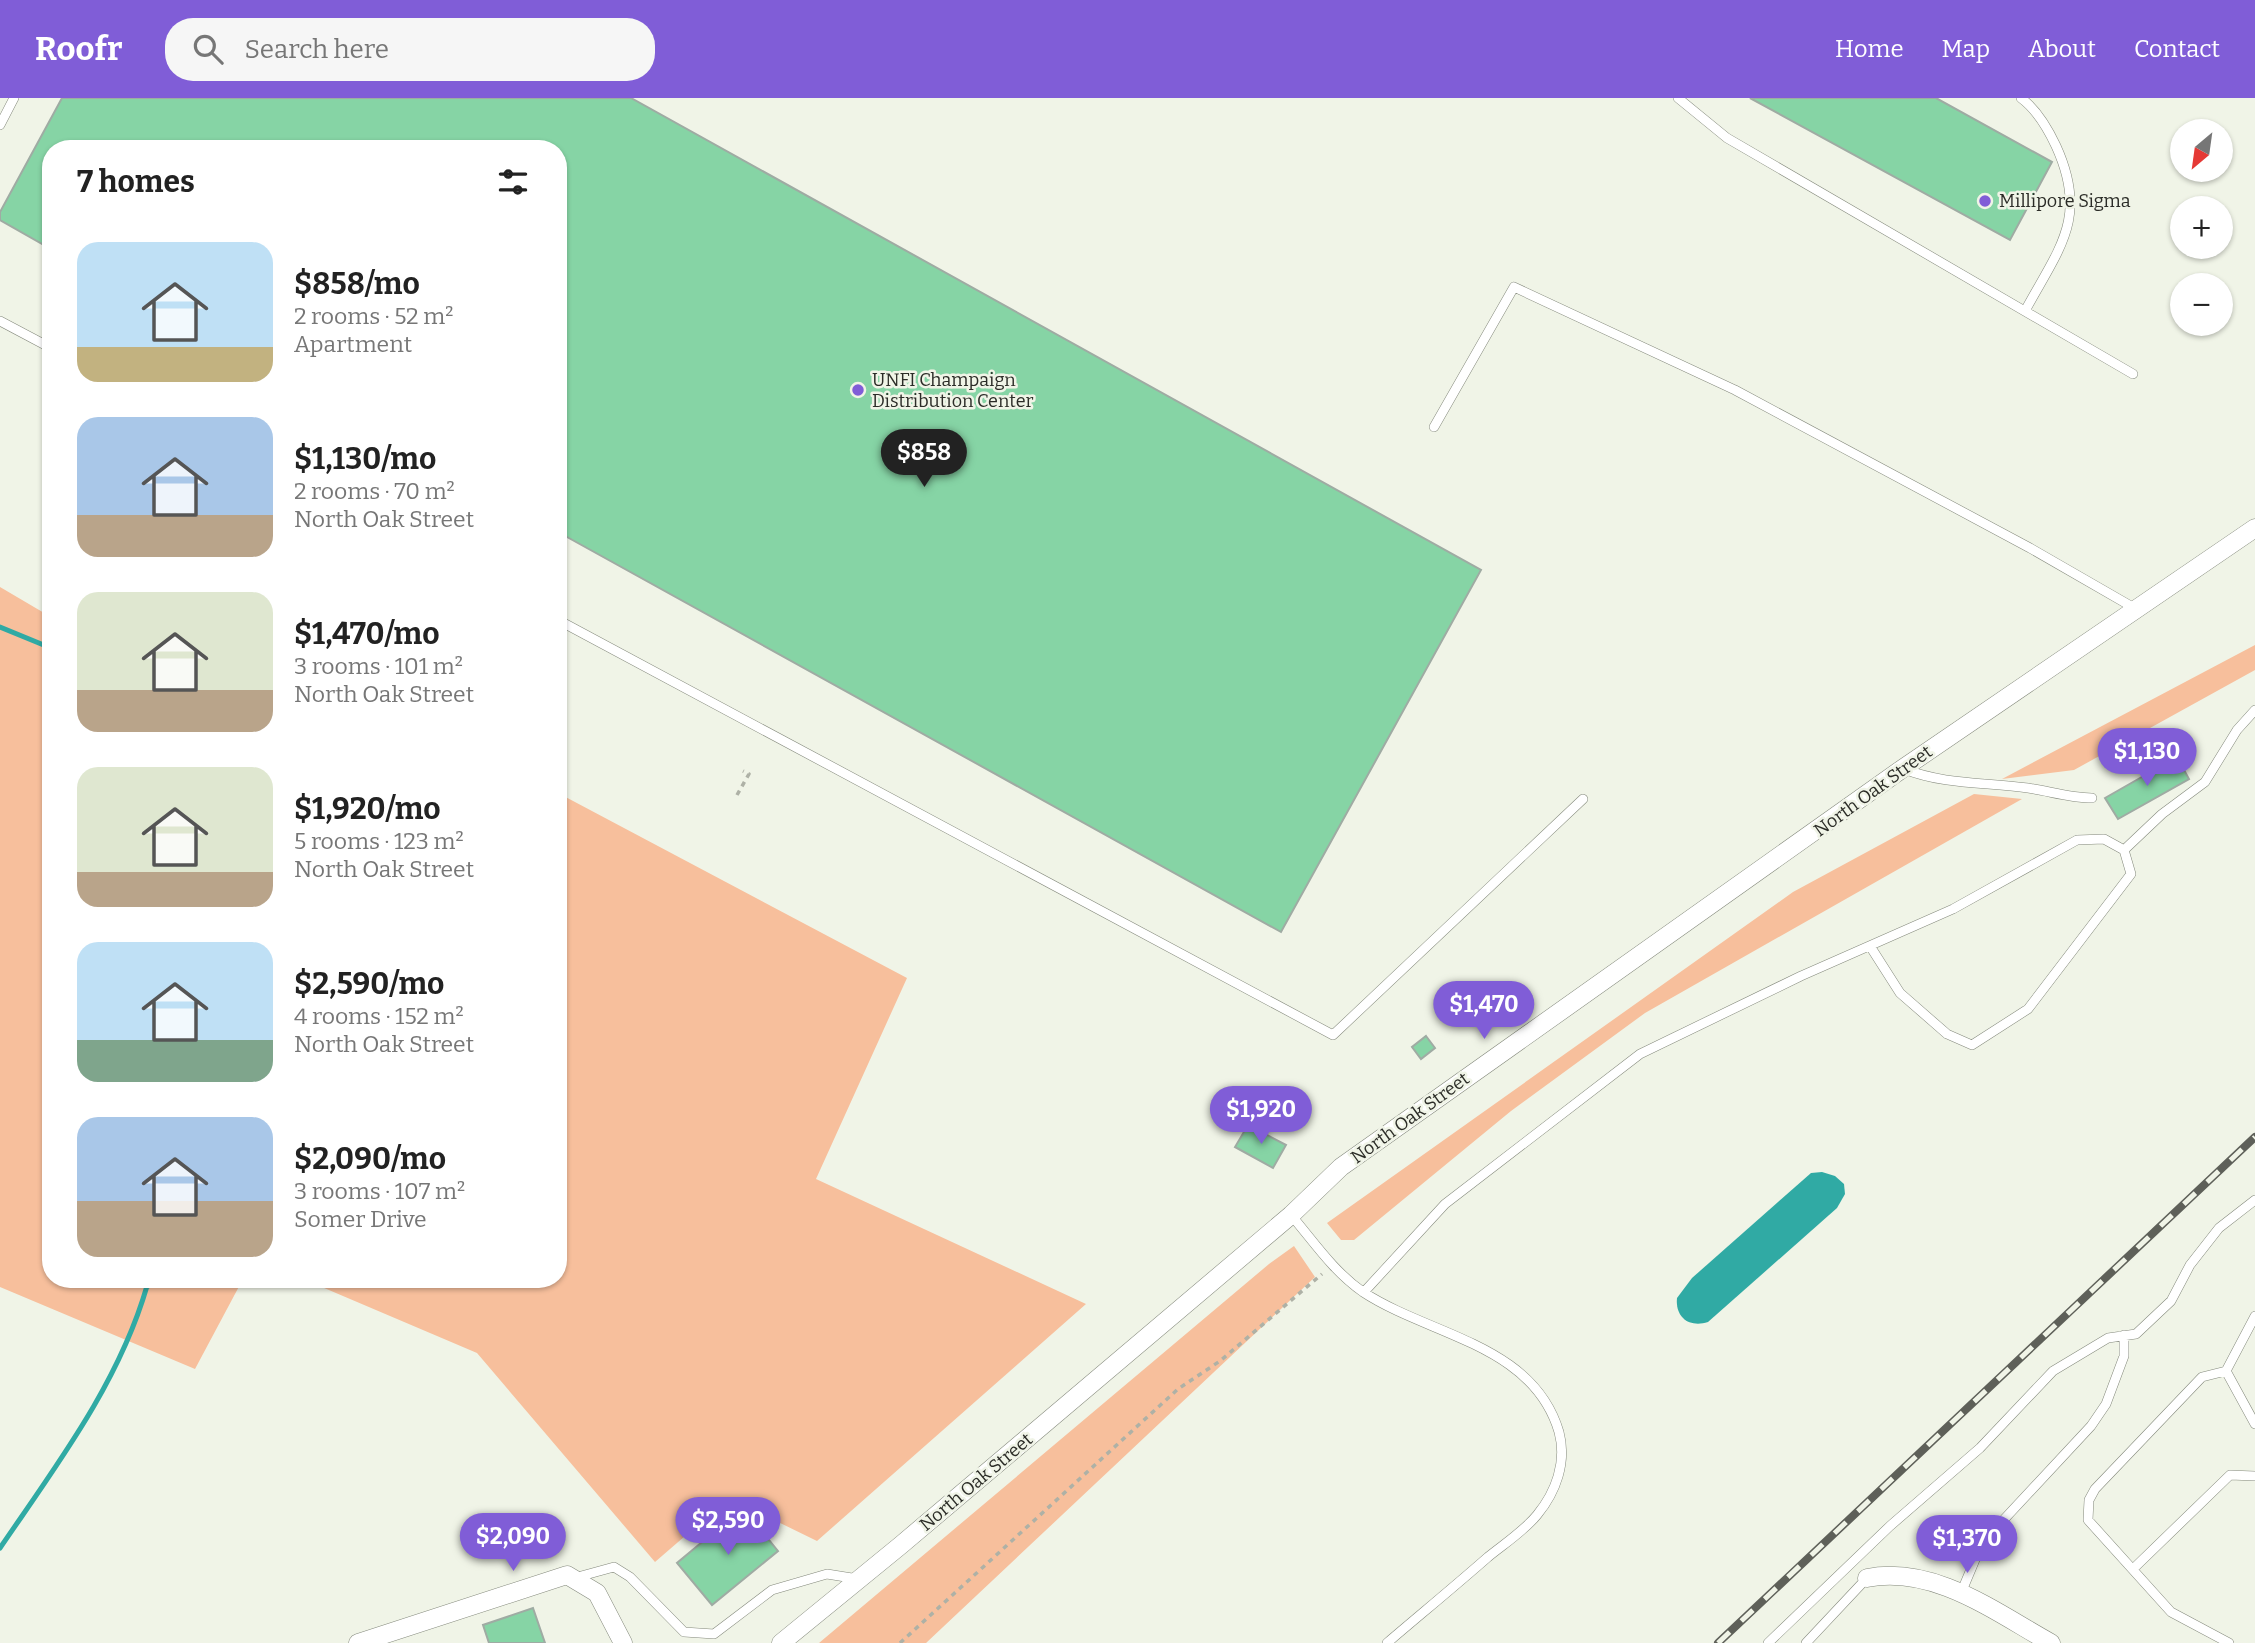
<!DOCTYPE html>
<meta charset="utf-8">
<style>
:root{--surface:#fff;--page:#f6f6f6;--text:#222;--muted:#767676;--accent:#805dd7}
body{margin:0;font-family:Bitter,serif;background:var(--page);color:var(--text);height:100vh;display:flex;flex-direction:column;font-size:26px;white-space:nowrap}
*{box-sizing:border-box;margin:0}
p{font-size:23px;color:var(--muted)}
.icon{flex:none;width:38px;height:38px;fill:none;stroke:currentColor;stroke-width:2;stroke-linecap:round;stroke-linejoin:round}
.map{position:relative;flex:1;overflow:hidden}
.side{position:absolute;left:42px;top:42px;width:525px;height:1148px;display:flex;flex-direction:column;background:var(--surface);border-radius:28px;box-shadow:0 2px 5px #0004}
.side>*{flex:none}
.needle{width:46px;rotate:209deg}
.buttons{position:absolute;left:2170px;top:21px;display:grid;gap:14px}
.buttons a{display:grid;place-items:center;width:63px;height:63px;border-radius:50%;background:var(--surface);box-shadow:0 2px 5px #0004;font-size:35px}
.price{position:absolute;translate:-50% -60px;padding:0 16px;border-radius:24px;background:var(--accent);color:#fff;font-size:23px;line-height:46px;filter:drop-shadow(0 2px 4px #0008)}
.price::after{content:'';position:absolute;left:50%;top:42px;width:21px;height:16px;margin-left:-10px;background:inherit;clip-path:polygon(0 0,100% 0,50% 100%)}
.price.active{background:#222;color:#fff}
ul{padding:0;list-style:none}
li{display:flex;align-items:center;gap:21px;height:175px;padding:0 35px}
li span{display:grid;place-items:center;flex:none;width:196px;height:140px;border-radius:21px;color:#555}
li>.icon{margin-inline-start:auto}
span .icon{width:84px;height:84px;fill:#fffc;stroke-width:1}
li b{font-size:30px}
h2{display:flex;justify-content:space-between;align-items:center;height:84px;padding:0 35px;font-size:30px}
header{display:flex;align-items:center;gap:42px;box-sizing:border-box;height:98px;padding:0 35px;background:var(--accent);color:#fff}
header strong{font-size:33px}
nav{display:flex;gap:38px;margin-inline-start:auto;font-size:24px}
.search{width:490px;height:63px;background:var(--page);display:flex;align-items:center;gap:18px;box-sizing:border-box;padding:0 24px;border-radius:28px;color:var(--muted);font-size:26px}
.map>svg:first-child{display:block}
</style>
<header>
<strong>Roofr</strong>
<div class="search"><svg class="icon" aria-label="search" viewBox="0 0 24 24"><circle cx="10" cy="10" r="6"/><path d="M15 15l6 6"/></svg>Search here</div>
<nav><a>Home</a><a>Map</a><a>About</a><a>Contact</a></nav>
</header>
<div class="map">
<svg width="2255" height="1545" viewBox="0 0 2255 1545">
<rect width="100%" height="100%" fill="#f0f4e7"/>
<path fill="#f7bf9c" d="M 0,489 L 51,519 L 51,1181 L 243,1181 L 195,1271 L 0,1189 Z
M 2255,547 L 2255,572 L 2074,672 L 2002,681 Z
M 558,695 L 907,880 L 816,1081 L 1086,1206 L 817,1443 L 729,1400 L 655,1464 L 477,1255 L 303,1181 L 558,1181 Z
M 1974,696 L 2022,701 L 1645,915 L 1511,1013 L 1354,1142 L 1341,1142 L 1327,1125 L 1793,794 Z
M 1294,1148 L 1315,1179 L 926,1545 L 819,1545 L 1269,1166 Z"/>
<path fill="#30aaa4" d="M 1822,1074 L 1835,1078 L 1844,1086 L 1845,1096 L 1837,1110 L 1708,1224 C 1690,1230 1675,1220 1677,1200 L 1692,1180 L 1811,1075 Z"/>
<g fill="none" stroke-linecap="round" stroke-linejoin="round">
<path stroke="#30aaa4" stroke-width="5" d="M 0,529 L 51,550
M 0,1450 C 56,1368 119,1285 147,1188 L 153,1187 L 155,1181"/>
</g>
<path fill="#86d4a5" stroke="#9faba3" stroke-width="2" d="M 62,0 L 631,0 L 1481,472 L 1281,834 L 558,434 L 558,51 L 51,51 L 51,151 L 0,122 L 0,114 Z
M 1750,0 L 1936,0 L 2052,64 L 2010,142 Z
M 2177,659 L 2189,681 L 2118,721 L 2105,700 Z
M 1426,938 L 1435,950 L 1421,961 L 1412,949 Z
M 1248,1027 L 1286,1047 L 1273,1070 L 1235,1049 Z
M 743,1410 L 778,1453 L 712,1507 L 677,1465 Z
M 533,1510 L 545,1545 L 489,1545 L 483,1527 Z"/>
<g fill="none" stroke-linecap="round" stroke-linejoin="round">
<g stroke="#84897c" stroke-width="10">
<path id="service" d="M 1678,0 L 1727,40 L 2133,276
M 2021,0 C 2036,11 2048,31 2056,48 C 2089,120 2059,150 2025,213
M 0,27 L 14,0
M 0,223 L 51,250
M 1434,329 L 1514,189 L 1735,292 L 2030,450 L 2136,511
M 558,522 L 1333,937 L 1583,701
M 1904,671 C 1945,687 1985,684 2028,690 C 2049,693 2070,700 2092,700
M 2124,752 L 2162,716 L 2205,684 L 2237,632 L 2255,612
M 1291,1117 C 1314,1144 1333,1173 1363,1194 C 1430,1238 1533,1246 1559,1334 C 1567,1364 1556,1394 1537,1417 C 1524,1433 1504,1446 1488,1459 C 1455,1488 1421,1516 1387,1545
M 1364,1194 L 1445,1106 L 1640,956 L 1801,878 L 1953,811 L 2077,742 L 2104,741 L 2124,752 L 2131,776 L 2028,911 L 1972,947 L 1947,936 L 1900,895 L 1870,848
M 2226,1273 L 2255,1326
M 2133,1471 L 2230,1377 L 2255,1378
M 574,1480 L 614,1469 L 630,1479 L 684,1534 L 714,1536 L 772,1492 L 827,1476 L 858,1481
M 1961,1495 L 1982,1445 L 2091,1328 L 2106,1306 L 2124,1258 L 2124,1237
M 1768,1545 L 1890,1428 L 1980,1350 L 2053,1273 L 2108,1240 L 2136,1236 L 2171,1203 L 2190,1167 L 2219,1130 L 2255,1102
M 1806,1545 L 1867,1480
M 2229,1545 L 2171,1514 L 2088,1422 L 2089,1402 L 2095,1391 L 2202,1279 L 2226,1273 L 2255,1218"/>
</g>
<g stroke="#84897c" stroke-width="19">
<path id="minor" d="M 1867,1480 C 1934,1467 1995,1514 2051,1545
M 358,1545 L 567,1477 L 597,1495 L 623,1545
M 781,1545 L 901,1447 L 1291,1117 L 1341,1069 L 1902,671 L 2255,430"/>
</g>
<path stroke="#aeb1a6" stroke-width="3.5" stroke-dasharray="5 5" stroke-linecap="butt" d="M 737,697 L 749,676 L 743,673
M 900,1545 L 1178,1291 L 1220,1263 L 1322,1176"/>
<use href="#service" stroke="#fff" stroke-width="9"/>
<use href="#minor" stroke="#fff" stroke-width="18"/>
<g stroke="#5e6059" stroke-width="8">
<path id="rail" d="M 1718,1545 L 2255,1039"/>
</g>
<use href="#rail" stroke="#f0f4e7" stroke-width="5" stroke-dasharray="16" stroke-linecap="butt"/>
</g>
<g fill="#805dd7" stroke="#f0f4e7" stroke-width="2.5">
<circle cx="1985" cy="103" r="7"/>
<circle cx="858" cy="292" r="7"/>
</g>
<g text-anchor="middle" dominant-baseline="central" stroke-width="5" stroke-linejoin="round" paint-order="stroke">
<g font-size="18" fill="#2b2c27" stroke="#f0f4e7" text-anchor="start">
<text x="1999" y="103">Millipore Sigma</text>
<text x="872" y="282">UNFI Champaign<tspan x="872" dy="21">Distribution Center</tspan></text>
</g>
<g font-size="18" fill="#2b2c27" stroke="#f0f4e7">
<text transform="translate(1873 693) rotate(-36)">North Oak Street</text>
<text transform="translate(1410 1020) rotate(-36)">North Oak Street</text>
<text transform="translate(976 1384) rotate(-40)">North Oak Street</text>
</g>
</g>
</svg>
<div class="buttons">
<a><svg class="needle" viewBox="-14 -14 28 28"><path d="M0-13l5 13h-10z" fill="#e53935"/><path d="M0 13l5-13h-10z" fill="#767676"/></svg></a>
<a>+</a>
<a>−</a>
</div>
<b class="price active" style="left:924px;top:391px">$858</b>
<b class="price" style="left:2147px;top:690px">$1,130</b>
<b class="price" style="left:1484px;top:943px">$1,470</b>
<b class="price" style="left:1261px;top:1048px">$1,920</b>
<b class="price" style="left:728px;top:1459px">$2,590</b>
<b class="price" style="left:513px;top:1475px">$2,090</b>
<b class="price" style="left:1967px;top:1477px">$1,370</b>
<section class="side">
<h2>7 homes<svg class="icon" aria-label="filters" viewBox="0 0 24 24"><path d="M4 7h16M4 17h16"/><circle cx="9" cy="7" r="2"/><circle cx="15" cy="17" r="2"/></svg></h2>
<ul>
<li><span style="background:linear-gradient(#bfe0f5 75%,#c2b280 0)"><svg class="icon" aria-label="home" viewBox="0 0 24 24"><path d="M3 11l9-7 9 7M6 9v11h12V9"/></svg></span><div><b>$858/mo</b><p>2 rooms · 52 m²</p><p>Apartment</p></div></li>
<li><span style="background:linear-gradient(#a9c7e8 70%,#b9a48a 0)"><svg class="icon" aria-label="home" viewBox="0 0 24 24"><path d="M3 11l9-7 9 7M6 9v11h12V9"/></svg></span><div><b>$1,130/mo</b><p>2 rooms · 70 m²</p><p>North Oak Street</p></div></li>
<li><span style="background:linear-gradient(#dfe7d0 70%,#b9a48a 0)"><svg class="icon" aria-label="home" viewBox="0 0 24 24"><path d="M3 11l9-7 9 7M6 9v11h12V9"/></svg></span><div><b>$1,470/mo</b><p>3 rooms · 101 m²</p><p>North Oak Street</p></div></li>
<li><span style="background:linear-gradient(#dfe7d0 75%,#b9a48a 0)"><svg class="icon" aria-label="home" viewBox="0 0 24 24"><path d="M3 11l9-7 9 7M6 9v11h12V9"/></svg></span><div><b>$1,920/mo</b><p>5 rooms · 123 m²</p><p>North Oak Street</p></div></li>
<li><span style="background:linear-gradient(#bfe0f5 70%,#7fa58c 0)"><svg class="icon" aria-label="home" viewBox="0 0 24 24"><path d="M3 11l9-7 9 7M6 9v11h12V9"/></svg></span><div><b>$2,590/mo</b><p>4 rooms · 152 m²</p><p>North Oak Street</p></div></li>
<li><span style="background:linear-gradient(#a9c7e8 60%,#b9a48a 0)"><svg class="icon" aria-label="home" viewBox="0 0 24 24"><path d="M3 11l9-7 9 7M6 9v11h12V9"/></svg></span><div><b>$2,090/mo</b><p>3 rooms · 107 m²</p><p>Somer Drive</p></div></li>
</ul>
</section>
</div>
